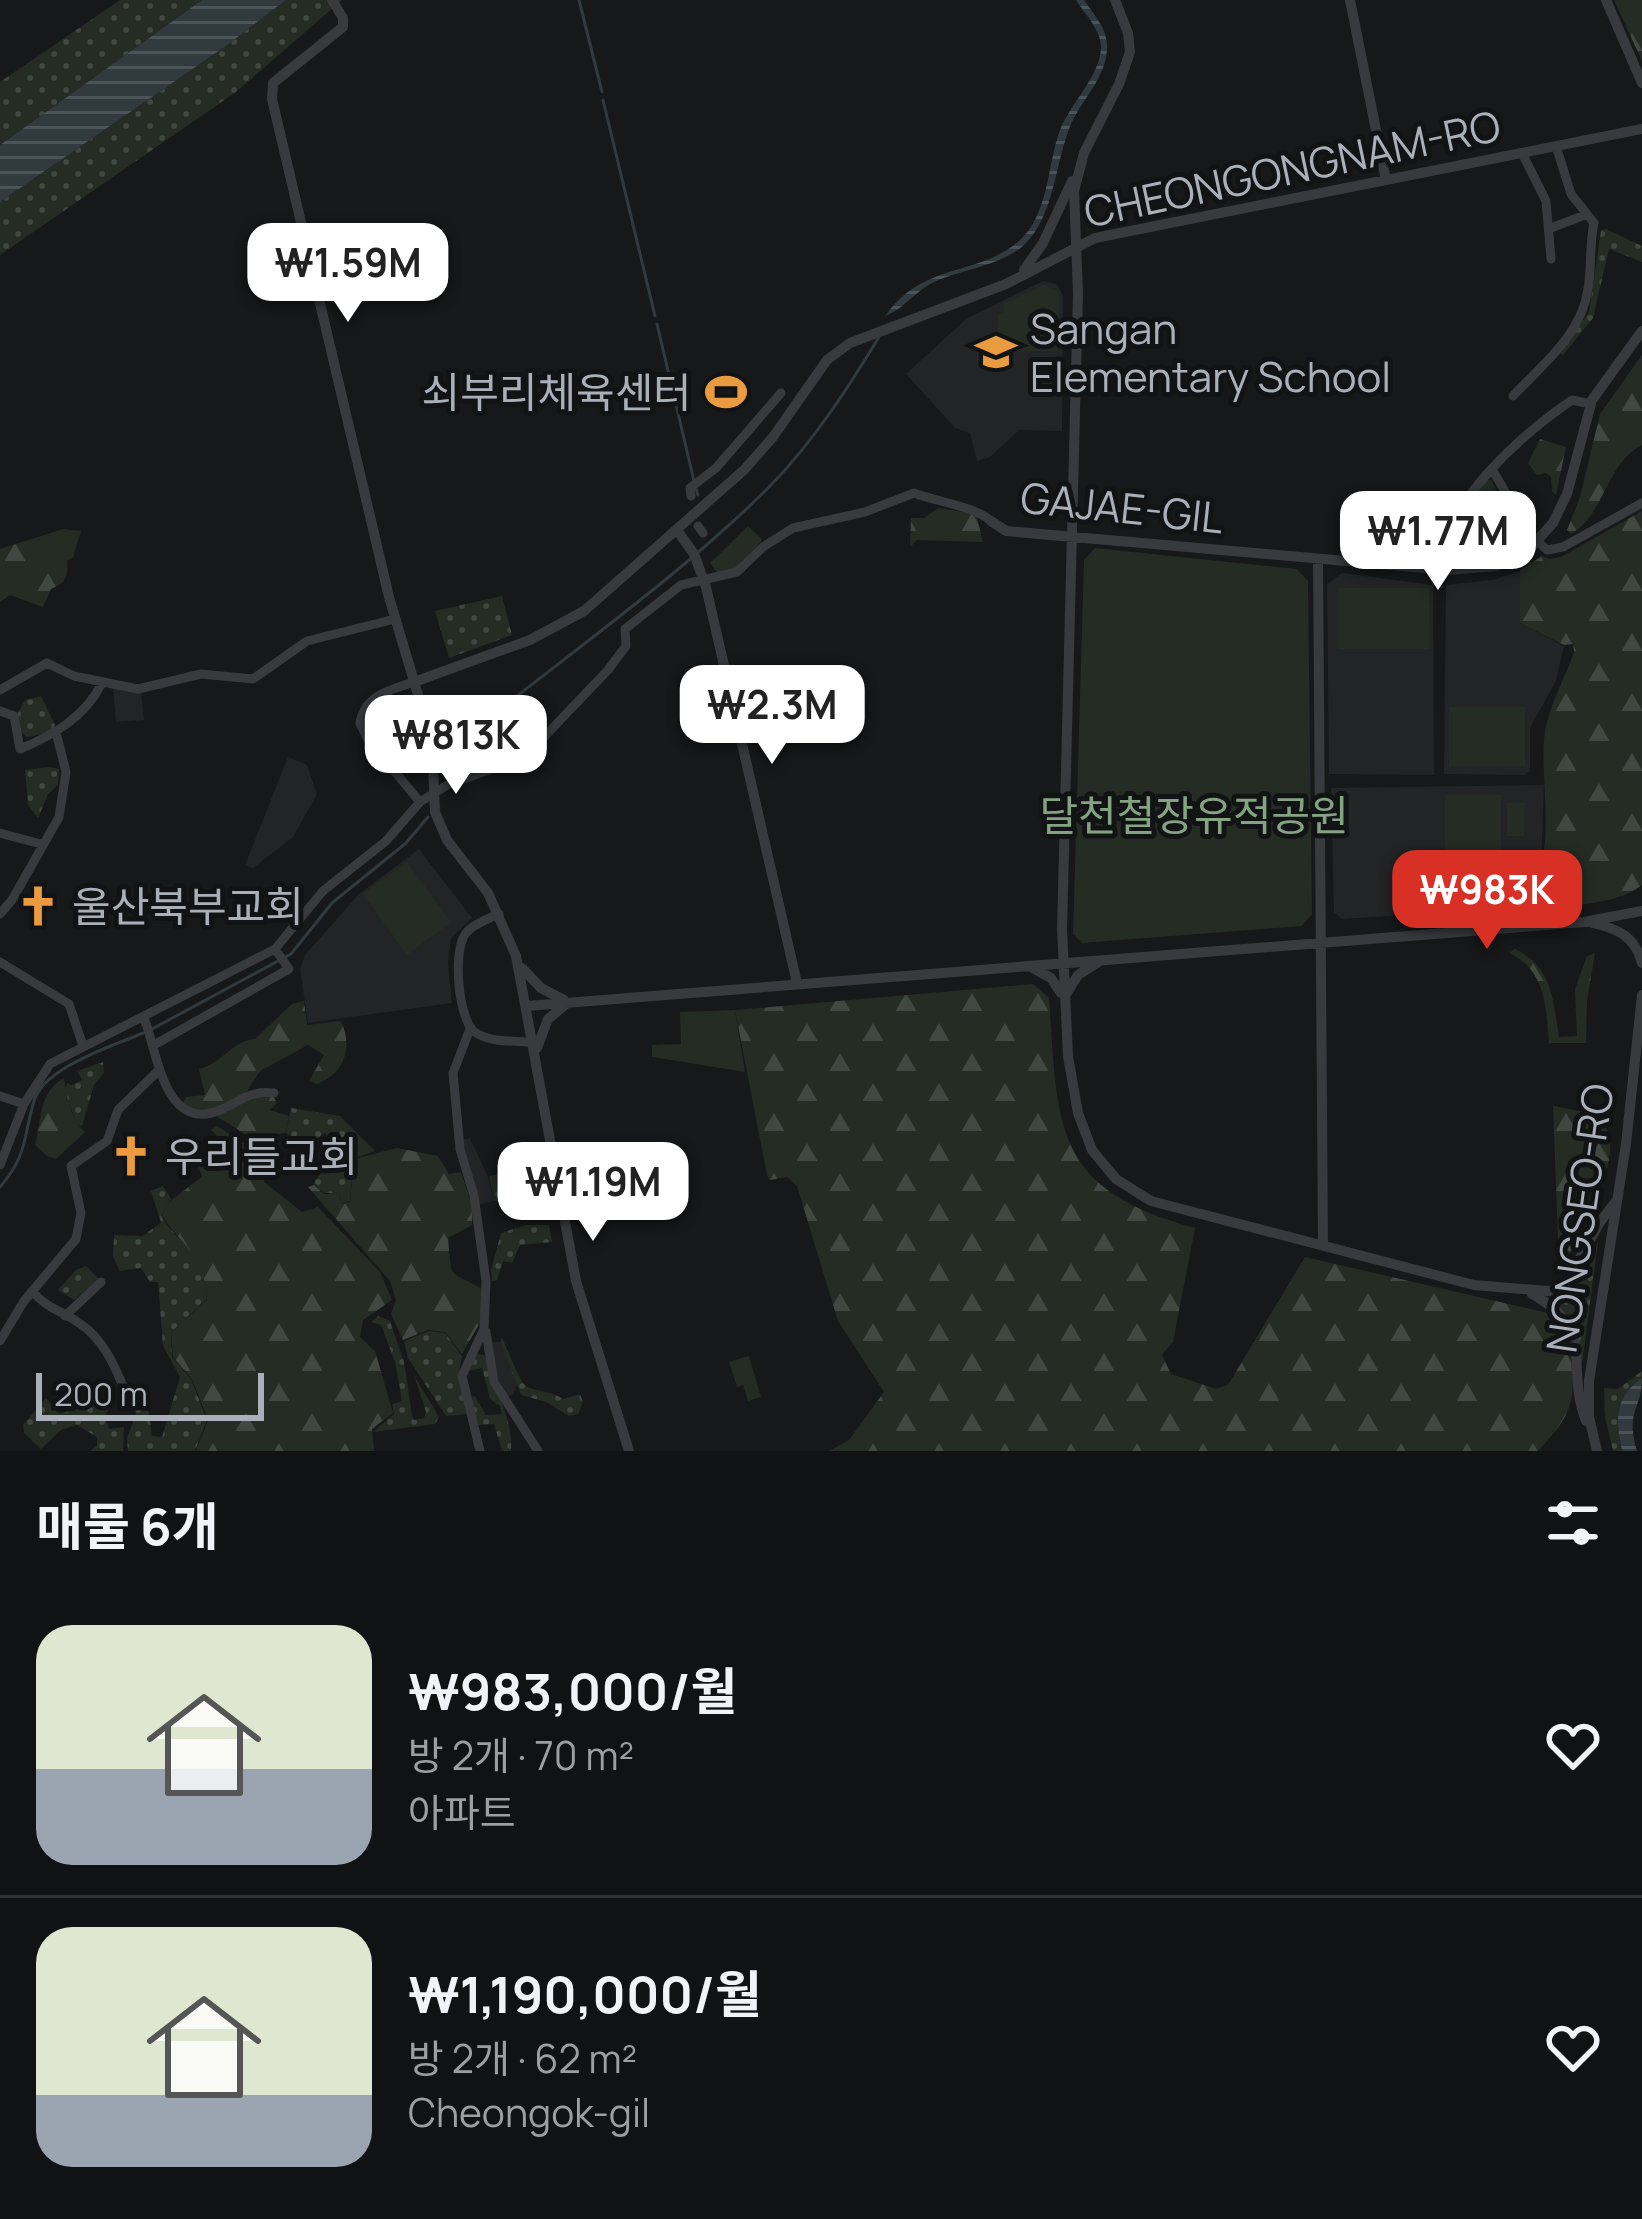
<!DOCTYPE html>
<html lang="ko">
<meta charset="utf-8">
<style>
:root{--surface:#111213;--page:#1e2021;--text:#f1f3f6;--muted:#9c9ea0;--line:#303233;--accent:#d93025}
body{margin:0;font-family:Manrope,"Noto Sans KR",sans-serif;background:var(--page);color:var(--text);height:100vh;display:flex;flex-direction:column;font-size:45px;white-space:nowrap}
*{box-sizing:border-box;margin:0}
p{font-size:39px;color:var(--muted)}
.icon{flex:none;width:66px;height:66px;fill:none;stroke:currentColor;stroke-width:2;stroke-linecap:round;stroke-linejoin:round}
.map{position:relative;height:1451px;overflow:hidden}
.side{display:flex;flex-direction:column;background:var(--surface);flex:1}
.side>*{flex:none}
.scale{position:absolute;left:36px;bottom:30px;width:228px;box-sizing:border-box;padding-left:12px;border:6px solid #aab0b9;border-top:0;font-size:33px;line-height:42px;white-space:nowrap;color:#aab0b9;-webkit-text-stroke:9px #121314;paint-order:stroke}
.price{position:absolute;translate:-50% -102px;padding:0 27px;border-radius:24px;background:#fff;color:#222;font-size:39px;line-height:78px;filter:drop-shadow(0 3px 6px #0008)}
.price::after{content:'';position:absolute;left:50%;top:72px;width:36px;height:27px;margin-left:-18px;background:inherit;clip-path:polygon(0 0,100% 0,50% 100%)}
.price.on{background:var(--accent);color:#fff}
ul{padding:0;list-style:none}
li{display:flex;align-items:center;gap:36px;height:300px;padding:0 36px}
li+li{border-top:3px solid var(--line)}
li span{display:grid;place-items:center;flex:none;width:336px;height:240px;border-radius:36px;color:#555}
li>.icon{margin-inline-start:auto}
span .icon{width:144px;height:144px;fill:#fffc;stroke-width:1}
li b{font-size:51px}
h2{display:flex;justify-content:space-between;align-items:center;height:144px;padding:0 36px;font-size:51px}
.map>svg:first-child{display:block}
</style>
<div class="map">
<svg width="1642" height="1451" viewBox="0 0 1642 1451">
<defs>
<pattern id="grass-dots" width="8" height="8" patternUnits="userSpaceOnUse" patternTransform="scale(3)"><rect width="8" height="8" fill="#242c24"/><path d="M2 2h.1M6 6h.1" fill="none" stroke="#414842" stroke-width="1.8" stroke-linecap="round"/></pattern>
<pattern id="forest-firs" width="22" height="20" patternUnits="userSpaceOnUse" patternTransform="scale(3)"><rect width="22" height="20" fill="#242c24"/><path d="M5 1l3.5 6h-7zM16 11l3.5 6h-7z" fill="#414842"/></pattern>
<pattern id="water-rules" width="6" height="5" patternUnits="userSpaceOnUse" patternTransform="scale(3)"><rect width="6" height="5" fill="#303a3f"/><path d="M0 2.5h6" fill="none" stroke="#4b5459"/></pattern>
</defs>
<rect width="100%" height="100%" fill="#171819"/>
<path fill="#232426" d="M 1043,281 L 1057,284 L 1063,296 L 1062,431 L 1019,430 L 990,457 L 977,461 L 970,433 L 955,428 L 906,374 L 966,319 Z
M 1520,571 L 1520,623 L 1564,646 L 1556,681 L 1530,728 L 1530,771 L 1524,775 L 1444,774 L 1446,585 L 1493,580 Z
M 1342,573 L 1433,585 L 1434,775 L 1329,774 L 1327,584 Z
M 113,687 L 141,692 L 144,720 L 116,722 Z
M 288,757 L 307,765 L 317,794 L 293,837 L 253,868 L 245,865 Z
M 1544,785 L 1541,869 L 1531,892 L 1515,908 L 1342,919 L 1334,912 L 1331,788 Z
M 419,849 L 472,918 L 451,938 L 448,963 L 452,1003 L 308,1023 L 300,969 L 305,955 L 359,894 Z
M 470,1138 L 488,1177 L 494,1201 L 479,1204 L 462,1140 Z
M 493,1342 L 500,1342 L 517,1385 L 513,1395 L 506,1397 L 499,1386 L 490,1346 Z"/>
<path fill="url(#grass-dots)" d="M 120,0 L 202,0 L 0,145 L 0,82 Z
M 286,0 L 342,0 L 236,92 L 0,255 L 0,202 L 226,46 Z
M 1606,229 L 1642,246 L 1642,262 L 1609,249 L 1593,318 L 1563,355 L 1560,353 L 1589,312 L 1601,230 Z
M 502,596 L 512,635 L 449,658 L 435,611 Z
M 41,696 L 55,725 L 52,732 L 27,737 L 20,731 L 17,714 L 25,700 Z
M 50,767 L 59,769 L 58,785 L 48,794 L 38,818 L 28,805 L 25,770 Z
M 103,1062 L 104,1073 L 94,1085 L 82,1126 L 77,1124 L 65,1093 L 67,1083 L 72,1085 L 82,1080 L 77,1071 Z
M 291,1108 L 340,1116 L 375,1151 L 353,1159 L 350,1201 L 342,1203 L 339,1193 L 324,1193 L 314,1184 C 315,1176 333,1164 338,1151 L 325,1133 L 307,1146 L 286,1133 Z
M 538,1165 L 545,1204 L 522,1204 L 504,1211 L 501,1202 L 494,1201 L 489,1176 Z
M 163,1186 L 171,1199 L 161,1216 C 186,1254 202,1245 207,1299 L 171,1332 L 172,1357 L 191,1379 L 207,1420 L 195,1451 L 128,1451 L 127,1438 L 136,1414 L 132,1388 L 140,1387 L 149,1413 L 152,1436 L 162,1437 L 180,1377 L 163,1346 L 158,1282 L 150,1282 L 141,1268 L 120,1271 L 113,1257 L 114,1235 L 142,1236 L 161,1223 L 151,1191 Z
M 526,1225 L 549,1225 L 552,1242 L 520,1245 L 512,1263 L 503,1261 L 497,1280 L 492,1281 L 491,1270 L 501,1233 Z
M 1598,1242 L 1582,1364 C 1576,1339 1578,1322 1555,1303 L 1570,1294 Z
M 86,1266 L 99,1279 L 74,1300 L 58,1290 L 76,1270 Z
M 378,1316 L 390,1321 L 404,1362 L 412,1416 L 414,1420 L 424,1418 L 426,1412 L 414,1375 L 439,1417 L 435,1424 L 373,1432 L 394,1414 L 392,1404 L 402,1401 L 395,1362 L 381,1325 L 371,1322 Z
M 429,1331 L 445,1333 L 462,1356 L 458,1378 L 467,1414 L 446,1416 L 408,1358 L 404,1341 Z
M 502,1337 C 506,1347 519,1379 525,1385 C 531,1391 552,1391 563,1399 L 580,1394 L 583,1402 L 578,1414 L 569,1416 L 546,1402 L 521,1395 L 500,1342 Z
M 477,1354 L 485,1355 C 493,1390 513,1415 511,1451 L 502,1451 L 494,1424 L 478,1425 L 471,1397 L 475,1396 L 486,1415 L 502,1414 L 500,1406 L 490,1399 L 482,1368 L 468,1371 Z
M 1642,1371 L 1642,1378 C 1616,1397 1615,1421 1622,1451 L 1613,1451 L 1605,1417 L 1604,1388 L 1618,1389 Z
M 88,1393 L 110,1407 L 105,1416 L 109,1429 L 124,1427 L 123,1451 L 90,1451 L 97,1445 L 97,1437 L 77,1425 L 61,1430 L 41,1449 L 24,1433 L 23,1425 L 46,1398 L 59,1413 L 74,1411 Z"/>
<path fill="url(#forest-firs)" d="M 1614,0 L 1642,0 L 1642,61 Z
M 1642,355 L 1642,445 C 1606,463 1604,516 1571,534 L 1567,530 L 1580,497 L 1600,414 Z
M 1540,439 L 1566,447 L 1556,495 L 1552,492 L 1551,477 L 1546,473 L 1537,475 L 1528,463 Z
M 1485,480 L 1491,480 L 1521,537 L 1480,557 L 1461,516 Z
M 938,508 L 976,514 L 983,542 L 917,540 L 910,547 L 911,518 L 924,518 Z
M 1642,511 L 1642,885 C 1611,909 1553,905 1515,908 C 1562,868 1540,794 1544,740 C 1547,708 1564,681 1574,652 L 1573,644 L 1564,645 L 1520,623 L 1520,570 L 1542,556 L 1549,559 L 1561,557 Z
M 63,529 L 81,531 L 73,557 L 67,561 C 68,577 66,583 51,589 L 43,607 L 10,595 L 0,602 L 0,549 Z
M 1515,949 C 1553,967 1553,1001 1559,1037 L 1577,1036 L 1575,989 L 1587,956 L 1595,953 L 1587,1001 L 1586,1043 L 1549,1043 C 1546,1008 1546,970 1509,953 Z
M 1033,984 L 1049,998 C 1058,1128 1052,1189 1195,1228 L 1173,1342 L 1162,1355 L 1171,1374 L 1216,1389 L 1228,1385 L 1305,1257 L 1552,1314 C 1570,1327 1577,1383 1570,1404 C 1565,1423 1550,1437 1538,1451 L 829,1451 L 849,1440 L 884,1392 L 838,1321 L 797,1186 L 787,1177 L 770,1180 L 767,1175 L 735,1010 Z
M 304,1001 L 307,1025 L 341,1021 C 353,1047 345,1073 317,1084 L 309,1081 L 324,1055 L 308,1045 L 260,1071 L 246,1093 L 218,1109 L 193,1110 L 183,1103 L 186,1097 L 205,1095 L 199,1069 C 220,1065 233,1040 255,1039 L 292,1004 Z
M 64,1078 C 67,1098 70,1117 85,1132 L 56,1159 L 47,1156 L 35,1145 C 42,1119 38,1093 64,1078 Z
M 273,1096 L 277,1103 L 270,1110 L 289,1116 L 286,1133 L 275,1134 L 261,1144 L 213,1114 L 245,1098 Z
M 1553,1105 C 1566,1110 1587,1110 1597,1118 C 1635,1146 1579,1234 1564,1265 L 1559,1268 Z
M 217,1126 L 272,1162 L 264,1182 L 302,1212 L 318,1207 L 380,1272 L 392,1300 L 363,1320 L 360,1337 L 375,1351 L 393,1413 L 372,1429 L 374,1451 L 196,1451 L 208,1420 L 192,1379 L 173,1357 L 171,1332 L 207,1300 C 203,1249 185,1252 162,1215 L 169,1202 L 202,1177 L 198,1164 L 204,1154 L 234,1169 L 239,1157 L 211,1130 Z
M 397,1148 L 438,1156 L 449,1174 L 461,1172 L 472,1206 L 472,1225 L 448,1238 C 452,1283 448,1269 482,1289 L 481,1321 L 462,1354 L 445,1332 L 428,1330 L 403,1340 L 391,1314 L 396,1300 L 390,1281 L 308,1187 L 314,1185 L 324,1194 L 339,1193 L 342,1204 L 350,1202 L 354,1159 Z"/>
<path fill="#242c24" d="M 1044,285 L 1059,292 L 1058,351 L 998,351 L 998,314 L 1003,313 L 1004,303 Z
M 748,526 L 762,539 L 761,542 L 733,571 L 718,574 L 710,563 Z
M 1095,548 L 1297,569 L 1308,581 L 1312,914 L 1302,926 L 1082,943 L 1073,934 L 1084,560 Z
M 1338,588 L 1429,588 L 1430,649 L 1338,649 Z
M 1449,707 L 1525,707 L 1525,766 L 1449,766 Z
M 1445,795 L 1501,795 L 1501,888 L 1445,888 Z
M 1507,803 L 1525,803 L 1524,836 L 1507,836 Z
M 407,862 L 451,922 L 407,955 L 363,894 Z
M 735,1010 L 745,1072 L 652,1057 L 652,1045 L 681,1044 L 680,1012 Z
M 749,1356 L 761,1397 L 748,1401 L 743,1385 L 737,1387 L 729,1362 Z"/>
<path fill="url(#water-rules)" d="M 202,0 L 286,0 L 226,46 L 0,202 L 0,145 Z
M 1076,0 L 1084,0 C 1095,16 1108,29 1107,49 C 1106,77 1082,100 1071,124 C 1055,161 1055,216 1024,245 C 1000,267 959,269 930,284 C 913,294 902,310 885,316 C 924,261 978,277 1019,241 C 1049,215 1047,165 1060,130 C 1070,104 1100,76 1101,48 C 1101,29 1085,15 1076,0 Z
M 1642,1378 C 1642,1410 1625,1410 1637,1451 L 1622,1451 C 1615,1420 1615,1397 1642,1378 Z"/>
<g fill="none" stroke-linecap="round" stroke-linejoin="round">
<path stroke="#303a3f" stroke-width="3" d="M 579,0 L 602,92
M 603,100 L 655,316
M 657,324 L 694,481
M 696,489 L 698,495
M 450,766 L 460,744 L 475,729 C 571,652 685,572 771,485 C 813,442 848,388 879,337
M 152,1029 L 291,954 L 332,903 L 406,843 L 428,817
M 0,1187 C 28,1154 23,1138 34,1101 C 44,1067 113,1046 143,1033"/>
<path stroke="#393a3e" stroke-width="9" d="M 1522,153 L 1546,201 L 1551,259
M 1551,228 L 1585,215
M 1513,396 C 1543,364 1582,334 1588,289 C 1592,267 1589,245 1594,223 L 1571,194 L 1556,146
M 1492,469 L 1530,535 L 1547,550 L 1563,547 L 1642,503
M 691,496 L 690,488 L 716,468 L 781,393
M 1455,516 C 1485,469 1527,431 1572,400 L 1591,404
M 698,526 L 703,533
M 414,682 C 390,690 365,695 360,723 L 367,738 L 420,802
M 0,690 L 47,663 L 74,676 L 138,689 L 201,674 L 253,679 L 307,641 L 395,619
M 0,711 L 14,716 L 20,749 C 54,735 85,717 102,683
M 0,833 L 41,844
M 0,914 L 12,900 L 59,817 L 66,772 L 56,732
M 499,914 C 488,919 474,924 466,933 C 452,950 458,1022 476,1033 C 492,1043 516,1041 534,1042
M 0,962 L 69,1004 L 83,1046
M 144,1018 C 157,1050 164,1134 220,1110 C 241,1101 250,1090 274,1093
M 470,1029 L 453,1073 L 460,1149 L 474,1196 L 486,1281 L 484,1329 L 462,1376 L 480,1451
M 154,1045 L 289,969 L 275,949
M 0,1096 L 24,1104
M 0,1165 L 24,1104 L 50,1064 L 275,949 L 323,891 L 386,841 L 420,802 L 449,784 L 524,758 L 608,670 L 626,646 L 625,629 L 681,585 L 737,572 L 763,547 L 793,528 L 865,512 L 914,493 C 937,502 974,506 991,521
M 32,1291 C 46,1308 62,1311 79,1323 C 102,1338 113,1362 123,1386
M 65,1316 L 101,1282
M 486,1332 L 494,1382 L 538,1451
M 0,1341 L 24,1301 L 76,1239 L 81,1213 L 71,1166 L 107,1141 L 118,1110 L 159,1070"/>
<path stroke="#393a3e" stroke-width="10" d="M 332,0 L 343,18 L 343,27 L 273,83 L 272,99 L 389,597 L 432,742 L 435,812 L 447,840 L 488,893 L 516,956 L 576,1281 L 629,1451
M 1115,0 L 1128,33 L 1130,52 L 1119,84 L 1084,153 L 1074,191 L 1078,293 L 1062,929 L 1068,1056 L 1078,1113 L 1092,1150 L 1116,1179 L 1151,1201 L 1474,1285 L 1561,1292 L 1600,1222 L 1617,1200
M 1350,0 L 1386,180
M 1606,0 L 1642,83
M 1024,270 L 1043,243 L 1072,181
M 991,521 L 1006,531 L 1447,570 L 1497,566 L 1531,547 L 1553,523 L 1567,494 L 1592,400 L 1642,331
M 677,530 L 694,554 L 706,587 L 797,983
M 1318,559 L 1323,1246
M 414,682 L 530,640 L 584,611 L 744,470 L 773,437 L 827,360 L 850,343 L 1006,284 L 1095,238 L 1642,129
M 1593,923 C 1619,929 1635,937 1642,963
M 1031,967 L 1051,978 L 1061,993
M 522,968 L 541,988 L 564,1000
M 1067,993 L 1078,975 L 1100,961
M 527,1006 L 1584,922 L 1642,911
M 537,1048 L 548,1019 L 565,1005
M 1532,1294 C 1598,1330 1564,1362 1586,1421
M 1597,1451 L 1589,1417 L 1589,1381 L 1626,1144 L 1642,995"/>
</g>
<defs>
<g id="school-bare" transform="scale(3.24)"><path d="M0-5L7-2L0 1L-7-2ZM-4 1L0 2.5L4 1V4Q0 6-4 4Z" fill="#ea9b3f" stroke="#121314" stroke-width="2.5" paint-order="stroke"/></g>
<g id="stadium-bare" transform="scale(3.24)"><path d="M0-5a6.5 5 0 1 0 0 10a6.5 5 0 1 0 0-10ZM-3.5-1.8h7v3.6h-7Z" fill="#ea9b3f" stroke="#121314" stroke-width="2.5" paint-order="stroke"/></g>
<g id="church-bare" transform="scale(3.24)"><path d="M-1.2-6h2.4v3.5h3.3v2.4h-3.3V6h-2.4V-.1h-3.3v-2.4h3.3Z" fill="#ea9b3f" stroke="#121314" stroke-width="2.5" paint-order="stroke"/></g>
</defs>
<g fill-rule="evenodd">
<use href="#school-bare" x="996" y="352"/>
<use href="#stadium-bare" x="726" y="392"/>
<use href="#church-bare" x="38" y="906"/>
<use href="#church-bare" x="131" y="1156"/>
</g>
<g text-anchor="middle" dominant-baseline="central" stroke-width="10" stroke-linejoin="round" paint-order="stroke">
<g font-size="42" fill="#aab0b9" stroke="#121314">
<text transform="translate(1292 168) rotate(-12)">CHEONGONGNAM-RO</text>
<text transform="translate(1122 507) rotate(6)">GAJAE-GIL</text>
<text transform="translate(1579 1218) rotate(-82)">NONGSEO-RO</text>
</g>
<g font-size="42" fill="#aab0b9" stroke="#121314" text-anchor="start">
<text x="1030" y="328">Sangan<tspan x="1030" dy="48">Elementary School</tspan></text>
<text x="692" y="392" text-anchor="end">쇠부리체육센터</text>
<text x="72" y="906">울산북부교회</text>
<text x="165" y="1156">우리들교회</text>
</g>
<g font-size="42" fill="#84a382" stroke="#121314">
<text x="1194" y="815">달천철장유적공원</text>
</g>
</g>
</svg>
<div class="scale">200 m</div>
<b class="price" style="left:348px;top:325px">₩1.59M</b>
<b class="price" style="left:1438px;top:593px">₩1.77M</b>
<b class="price" style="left:772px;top:767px">₩2.3M</b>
<b class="price" style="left:456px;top:797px">₩813K</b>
<b class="price on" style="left:1487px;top:952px">₩983K</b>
<b class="price" style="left:593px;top:1244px">₩1.19M</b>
</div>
<section class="side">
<h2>매물 6개<svg class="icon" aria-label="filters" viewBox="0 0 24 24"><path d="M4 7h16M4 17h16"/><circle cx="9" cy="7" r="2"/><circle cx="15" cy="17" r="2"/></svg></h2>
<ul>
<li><span style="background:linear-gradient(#dfe7d0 60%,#9aa5b1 0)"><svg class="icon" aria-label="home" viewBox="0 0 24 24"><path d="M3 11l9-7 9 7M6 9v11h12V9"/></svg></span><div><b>₩983,000/월</b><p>방 2개 · 70 m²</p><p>아파트</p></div><svg class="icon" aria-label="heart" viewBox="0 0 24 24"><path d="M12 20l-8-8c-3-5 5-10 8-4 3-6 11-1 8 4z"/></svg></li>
<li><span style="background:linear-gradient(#dfe7d0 70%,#9aa5b1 0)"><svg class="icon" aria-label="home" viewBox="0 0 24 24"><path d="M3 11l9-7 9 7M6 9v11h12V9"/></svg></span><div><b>₩1,190,000/월</b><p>방 2개 · 62 m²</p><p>Cheongok-gil</p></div><svg class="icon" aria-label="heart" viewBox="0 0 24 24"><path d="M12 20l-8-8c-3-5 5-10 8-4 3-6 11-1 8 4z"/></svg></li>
</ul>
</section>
